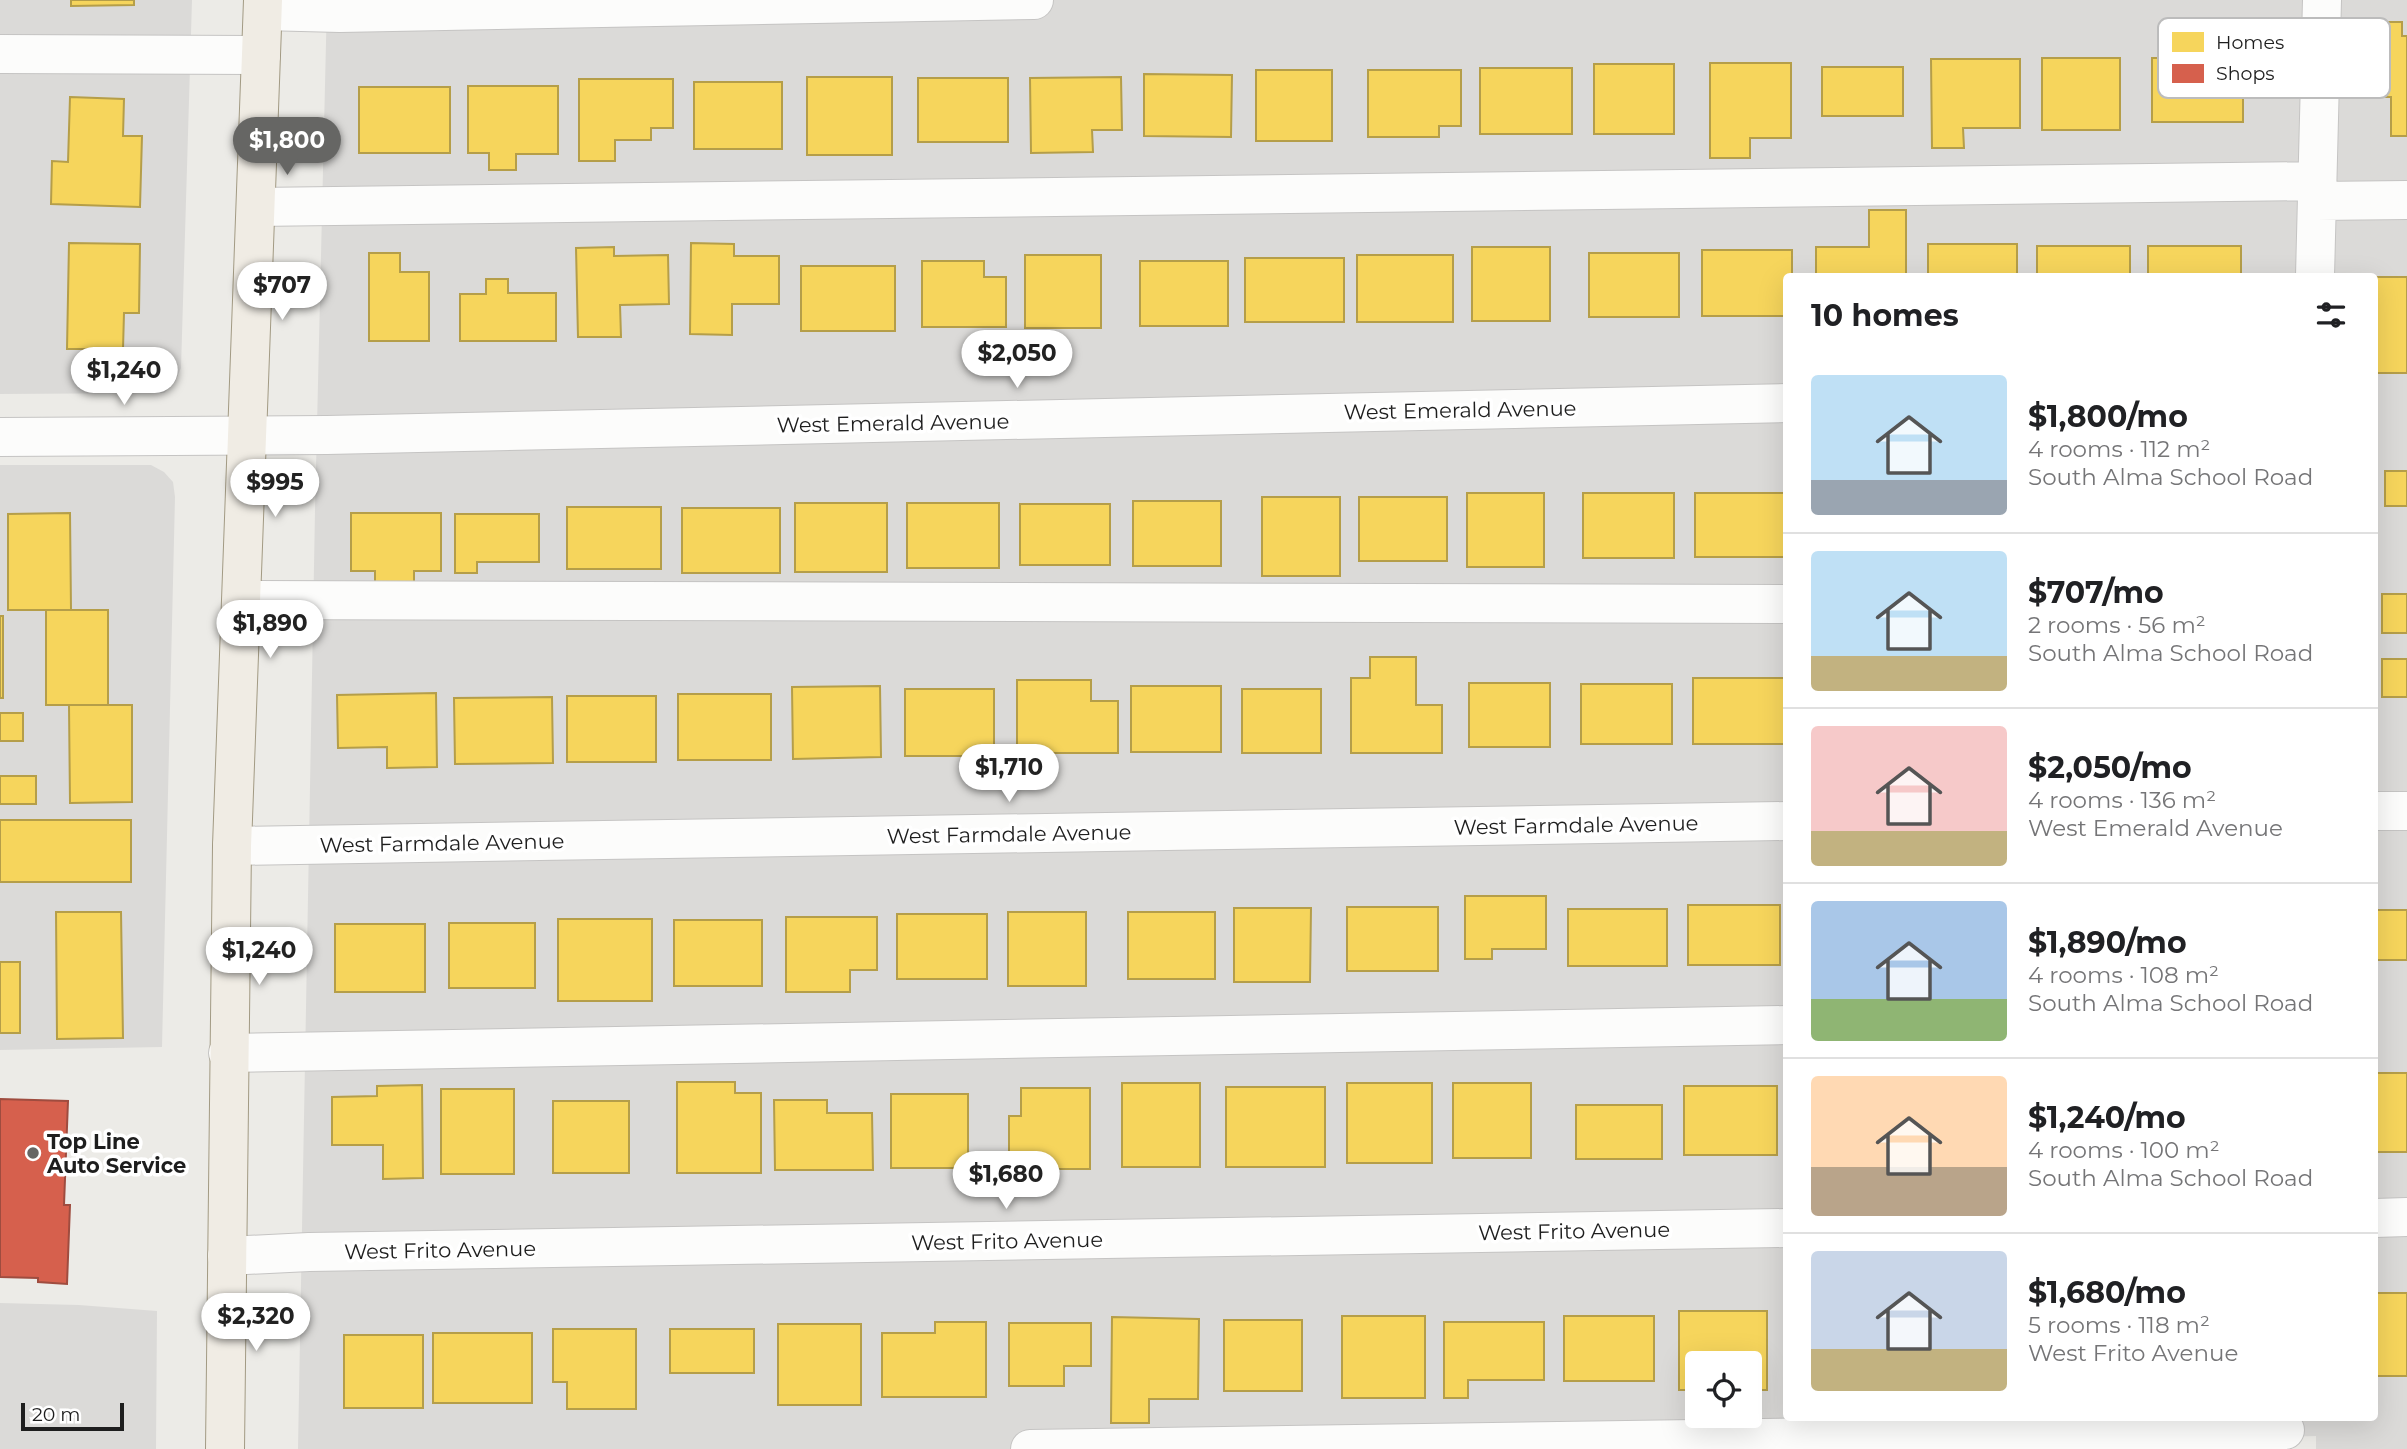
<!DOCTYPE html>
<meta charset="utf-8">
<style>
:root{--surface:#fff;--page:#f2f2f2;--text:#202124;--muted:#757577;--line:#e0e0e0;--accent:#666664}
body{margin:0;font-family:Montserrat,sans-serif;background:var(--page);color:var(--text);height:100vh;display:flex;flex-direction:column;font-size:26px;white-space:nowrap}
*{box-sizing:border-box;margin:0}
p{font-size:23px;color:var(--muted)}
.icon{flex:none;width:38px;height:38px;fill:none;stroke:currentColor;stroke-width:2;stroke-linecap:round;stroke-linejoin:round}
.map{position:relative;flex:1;overflow:hidden}
.panel{position:absolute;left:1783px;top:273px;width:595px;height:1148px;display:flex;flex-direction:column;background:var(--surface);border-radius:7px;box-shadow:0 7px 28px #0002}
.panel>*{flex:none}
.buttons{position:absolute;left:1685px;top:1351px;display:grid;gap:14px}
.buttons a{display:grid;place-items:center;width:77px;height:77px;border-radius:7px;background:var(--surface);box-shadow:0 7px 28px #0002;font-size:35px}
.scale{position:absolute;left:21px;bottom:18px;width:103px;box-sizing:border-box;padding-left:7px;border:4px solid #1e1e1e;border-top:0;font-size:19px;line-height:24px;white-space:nowrap;color:#1e1e1e;-webkit-text-stroke:5px #fff;paint-order:stroke}
.price{position:absolute;translate:-50% -60px;padding:0 16px;border-radius:24px;background:#fff;color:#222;font-size:23px;line-height:46px;filter:drop-shadow(0 2px 4px #0008)}
.price::after{content:'';position:absolute;left:50%;top:42px;width:21px;height:16px;margin-left:-10px;background:inherit;clip-path:polygon(0 0,100% 0,50% 100%)}
.price.on{background:var(--accent);color:#fff}
ul{padding:0;list-style:none}
li{display:flex;align-items:center;gap:21px;height:175px;padding:0 28px}
li+li{border-top:2px solid var(--line)}
li span{display:grid;place-items:center;flex:none;width:196px;height:140px;border-radius:7px;color:#555}
li>.icon{margin-inline-start:auto}
span .icon{width:84px;height:84px;fill:#fffc;stroke-width:1}
li b{font-size:30px}
h2{display:flex;justify-content:space-between;align-items:center;height:84px;padding:0 28px;font-size:30px}
.map>svg:first-child{display:block}
</style>
<div class="map">
<svg width="2407" height="1449" viewBox="0 0 2407 1449">
<rect width="100%" height="100%" fill="#ecebe7"/>
<path fill="#dbdad8" fill-rule="evenodd" d="M 0,0 L 192,0 L 181,368 L 175,382 L 164,393 L 0,394 Z
M 327,0 L 2407,0 L 2407,1449 L 2316,1449 L 2316,1436 L 1839,1449 L 298,1449 L 315,511 ZM 1787,276 L 2375,276 L 2375,1418 L 1787,1418 ZM 1698,1363 L 1750,1363 L 1750,1416 L 1698,1416 Z
M 0,465 L 151,465 L 164,472 L 173,482 L 175,497 L 162,1047 L 0,1050 Z
M 0,1303 L 79,1305 L 157,1311 L 156,1449 L 0,1449 Z"/>
<path fill="#f6d55c" stroke="#b59e49" stroke-width="2" d="M 71,0 L 134,0 L 134,5 L 71,6 Z
M 2376,22 L 2402,22 L 2402,36 L 2407,36 L 2407,136 L 2391,136 L 2391,97 L 2376,97 Z
M 2042,58 L 2120,58 L 2120,130 L 2042,130 Z
M 2152,58 L 2243,58 L 2243,122 L 2152,122 Z
M 1931,59 L 2020,59 L 2020,128 L 1963,128 L 1964,148 L 1932,148 Z
M 1710,63 L 1791,63 L 1791,138 L 1750,138 L 1750,158 L 1710,158 Z
M 1594,64 L 1674,64 L 1674,134 L 1594,134 Z
M 1822,67 L 1903,67 L 1903,116 L 1822,116 Z
M 1480,68 L 1572,68 L 1572,134 L 1480,134 Z
M 1256,70 L 1332,70 L 1332,141 L 1256,141 Z
M 1368,70 L 1461,70 L 1461,126 L 1439,126 L 1439,137 L 1368,137 Z
M 1144,74 L 1232,75 L 1231,137 L 1144,136 Z
M 807,77 L 892,77 L 892,155 L 807,155 Z
M 1121,77 L 1122,130 L 1092,130 L 1093,152 L 1031,153 L 1030,78 Z
M 918,78 L 1008,78 L 1008,142 L 918,142 Z
M 579,79 L 673,79 L 673,128 L 651,128 L 651,140 L 615,140 L 615,161 L 579,161 Z
M 694,82 L 782,82 L 782,149 L 694,149 Z
M 468,86 L 558,86 L 558,154 L 516,154 L 516,170 L 489,170 L 489,153 L 468,153 Z
M 359,87 L 450,87 L 450,153 L 359,153 Z
M 70,97 L 124,99 L 123,136 L 142,136 L 140,207 L 51,204 L 52,161 L 68,162 Z
M 1869,210 L 1906,210 L 1906,276 L 1816,276 L 1816,247 L 1869,247 Z
M 69,243 L 140,244 L 139,313 L 124,313 L 123,349 L 67,349 Z
M 691,243 L 734,244 L 734,256 L 779,256 L 779,304 L 732,304 L 732,335 L 690,334 Z
M 1928,244 L 2017,244 L 2017,276 L 1928,276 Z
M 2037,246 L 2130,246 L 2130,276 L 2037,276 Z
M 2148,246 L 2241,246 L 2241,276 L 2148,276 Z
M 614,247 L 614,256 L 668,255 L 669,304 L 620,305 L 621,337 L 578,337 L 576,248 Z
M 1472,247 L 1550,247 L 1550,321 L 1472,321 Z
M 1702,250 L 1792,250 L 1792,276 L 1787,276 L 1787,316 L 1702,316 Z
M 369,253 L 400,253 L 400,272 L 429,272 L 429,341 L 369,341 Z
M 1589,253 L 1679,253 L 1679,317 L 1589,317 Z
M 1025,255 L 1101,255 L 1101,328 L 1025,328 Z
M 1357,255 L 1453,255 L 1453,322 L 1357,322 Z
M 1245,258 L 1344,258 L 1344,322 L 1245,322 Z
M 922,261 L 984,261 L 984,277 L 1006,277 L 1006,327 L 922,327 Z
M 1140,261 L 1228,261 L 1228,326 L 1140,326 Z
M 801,266 L 895,266 L 895,331 L 801,331 Z
M 2375,277 L 2407,277 L 2407,373 L 2375,373 Z
M 486,279 L 508,279 L 508,293 L 556,293 L 556,341 L 460,341 L 460,294 L 486,294 Z
M 2385,471 L 2407,471 L 2407,506 L 2385,506 Z
M 1467,493 L 1544,493 L 1544,567 L 1467,567 Z
M 1583,493 L 1674,493 L 1674,558 L 1583,558 Z
M 1695,493 L 1787,493 L 1787,557 L 1695,557 Z
M 1262,497 L 1340,497 L 1340,576 L 1262,576 Z
M 1359,497 L 1447,497 L 1447,561 L 1359,561 Z
M 1133,501 L 1221,501 L 1221,566 L 1133,566 Z
M 795,503 L 887,503 L 887,572 L 795,572 Z
M 907,503 L 999,503 L 999,568 L 907,568 Z
M 1020,504 L 1110,504 L 1110,565 L 1020,565 Z
M 567,507 L 661,507 L 661,569 L 567,569 Z
M 682,508 L 780,508 L 780,573 L 682,573 Z
M 70,513 L 71,610 L 8,610 L 8,514 Z
M 351,513 L 441,513 L 441,571 L 414,571 L 414,594 L 375,594 L 375,571 L 351,571 Z
M 455,514 L 539,514 L 539,562 L 477,562 L 477,573 L 455,573 Z
M 2382,594 L 2407,594 L 2407,633 L 2382,633 Z
M 46,610 L 108,610 L 108,705 L 46,705 Z
M 0,616 L 3,616 L 3,698 L 0,698 Z
M 1370,657 L 1416,657 L 1416,705 L 1442,705 L 1442,753 L 1351,753 L 1351,678 L 1370,678 Z
M 2382,659 L 2407,659 L 2407,697 L 2382,697 Z
M 1693,678 L 1787,678 L 1787,744 L 1693,744 Z
M 1017,680 L 1091,680 L 1091,701 L 1118,701 L 1118,753 L 1017,753 Z
M 1469,683 L 1550,683 L 1550,747 L 1469,747 Z
M 1581,684 L 1672,684 L 1672,744 L 1581,744 Z
M 880,686 L 881,757 L 793,759 L 792,687 Z
M 1131,686 L 1221,686 L 1221,752 L 1131,752 Z
M 905,689 L 994,689 L 994,756 L 905,756 Z
M 1242,689 L 1321,689 L 1321,753 L 1242,753 Z
M 436,693 L 437,767 L 387,768 L 387,747 L 338,748 L 337,695 Z
M 678,694 L 771,694 L 771,760 L 678,760 Z
M 567,696 L 656,696 L 656,762 L 567,762 Z
M 552,697 L 553,763 L 455,764 L 454,698 Z
M 69,705 L 132,705 L 132,802 L 70,803 Z
M 0,713 L 23,713 L 23,741 L 0,741 Z
M 0,776 L 36,776 L 36,804 L 0,804 Z
M 0,820 L 131,820 L 131,882 L 0,882 Z
M 1465,896 L 1546,896 L 1546,949 L 1492,949 L 1492,959 L 1465,959 Z
M 1688,905 L 1780,905 L 1780,965 L 1688,965 Z
M 1347,907 L 1438,907 L 1438,971 L 1347,971 Z
M 1234,908 L 1311,908 L 1310,982 L 1234,982 Z
M 1568,909 L 1667,909 L 1667,966 L 1568,966 Z
M 2375,910 L 2407,910 L 2407,960 L 2375,960 Z
M 56,912 L 121,912 L 123,1038 L 57,1039 Z
M 1008,912 L 1086,912 L 1086,986 L 1008,986 Z
M 1128,912 L 1215,912 L 1215,979 L 1128,979 Z
M 897,914 L 987,914 L 987,979 L 897,979 Z
M 786,917 L 877,917 L 877,970 L 850,970 L 850,992 L 786,992 Z
M 558,919 L 652,919 L 652,1001 L 558,1001 Z
M 674,920 L 762,920 L 762,986 L 674,986 Z
M 449,923 L 535,923 L 535,988 L 449,988 Z
M 335,924 L 425,924 L 425,992 L 335,992 Z
M 0,962 L 20,962 L 20,1033 L 0,1033 Z
M 2375,1073 L 2407,1073 L 2407,1152 L 2375,1152 Z
M 677,1082 L 735,1082 L 735,1093 L 761,1093 L 761,1173 L 677,1173 Z
M 1122,1083 L 1200,1083 L 1200,1167 L 1122,1167 Z
M 1347,1083 L 1432,1083 L 1432,1163 L 1347,1163 Z
M 1453,1083 L 1531,1083 L 1531,1158 L 1453,1158 Z
M 422,1085 L 423,1178 L 383,1179 L 383,1145 L 332,1145 L 332,1097 L 377,1096 L 377,1086 Z
M 1684,1086 L 1777,1086 L 1777,1155 L 1684,1155 Z
M 1226,1087 L 1325,1087 L 1325,1167 L 1226,1167 Z
M 1021,1088 L 1090,1088 L 1090,1169 L 1009,1169 L 1009,1116 L 1021,1116 Z
M 441,1089 L 514,1089 L 514,1174 L 441,1174 Z
M 891,1094 L 968,1094 L 968,1168 L 891,1168 Z
M 774,1100 L 827,1100 L 827,1113 L 872,1113 L 873,1170 L 775,1170 Z
M 553,1101 L 629,1101 L 629,1173 L 553,1173 Z
M 1576,1105 L 1662,1105 L 1662,1159 L 1576,1159 Z
M 2375,1293 L 2407,1293 L 2407,1376 L 2375,1376 Z
M 1679,1311 L 1767,1311 L 1767,1390 L 1750,1390 L 1750,1363 L 1698,1363 L 1698,1390 L 1679,1390 Z
M 1342,1316 L 1425,1316 L 1425,1398 L 1342,1398 Z
M 1564,1316 L 1654,1316 L 1654,1381 L 1564,1381 Z
M 1112,1317 L 1199,1319 L 1198,1399 L 1149,1399 L 1149,1423 L 1111,1423 Z
M 1224,1320 L 1302,1320 L 1302,1391 L 1224,1391 Z
M 935,1322 L 986,1322 L 986,1397 L 882,1397 L 882,1333 L 935,1333 Z
M 1444,1322 L 1544,1322 L 1544,1380 L 1468,1380 L 1468,1398 L 1444,1398 Z
M 1009,1323 L 1091,1323 L 1091,1366 L 1064,1366 L 1064,1386 L 1009,1386 Z
M 778,1324 L 861,1324 L 861,1405 L 778,1405 Z
M 553,1329 L 636,1329 L 636,1409 L 567,1409 L 567,1382 L 553,1382 Z
M 670,1329 L 754,1329 L 754,1373 L 670,1373 Z
M 433,1333 L 532,1333 L 532,1403 L 433,1403 Z
M 344,1335 L 423,1335 L 423,1408 L 344,1408 Z"/>
<path fill="#d6604d" stroke="#9f4c3f" stroke-width="2" d="M 0,1099 L 68,1101 L 64,1205 L 70,1205 L 67,1284 L 38,1282 L 38,1278 L 0,1277 Z"/>
<g fill="none" stroke-linecap="round" stroke-linejoin="round">
<g stroke="#c5c4c3" stroke-width="40">
<path id="minor" d="M 263,11 L 340,13 L 1034,0
M 0,54 L 261,55
M 2317,201 L 2407,200
M 256,207 L 2317,181
M 2315,276 L 2322,0
M 0,437 L 327,435 L 1787,403
M 242,600 L 1787,604
M 2375,811 L 2407,811
M 232,846 L 1787,821
M 228,1053 L 1787,1025
M 2375,1218 L 2407,1217
M 227,1256 L 309,1252 L 1787,1228
M 1030,1449 L 2285,1430"/>
</g>
<g stroke="#a29a83" stroke-width="40">
<path id="major" d="M 225,1449 L 232,846 L 263,0"/>
</g>
<use href="#minor" stroke="#fcfcfb" stroke-width="38"/>
<use href="#major" stroke="#f0ece4" stroke-width="38"/>
</g>
<circle fill="#666664" stroke="#fff" stroke-width="2.5" cx="33" cy="1153" r="7"/>
<g text-anchor="middle" dominant-baseline="central" stroke-width="7" stroke-linejoin="round" paint-order="stroke">
<g font-size="21" fill="#1e1e1e" stroke="#fff">
<text transform="translate(1460 410) rotate(-1)">West Emerald Avenue</text>
<text transform="translate(893 423) rotate(-1)">West Emerald Avenue</text>
<text transform="translate(1576 825) rotate(-1)">West Farmdale Avenue</text>
<text transform="translate(1009 834) rotate(-1)">West Farmdale Avenue</text>
<text transform="translate(442 843) rotate(-1)">West Farmdale Avenue</text>
<text transform="translate(1574 1231) rotate(-1)">West Frito Avenue</text>
<text transform="translate(1007 1241) rotate(-1)">West Frito Avenue</text>
<text transform="translate(440 1250) rotate(-1)">West Frito Avenue</text>
</g>
<g font-size="21" font-weight="bold" fill="#1e1e1e" stroke="#fff" text-anchor="start">
<text x="47" y="1141">Top Line<tspan x="47" dy="24">Auto Service</tspan></text>
</g>
</g>
<rect x="2158" y="18" width="232" height="80" rx="10" fill="#fff" stroke="#bcbcbc" stroke-width="2"/>
<rect x="2172" y="32" width="32" height="20" fill="#f6d55c"/>
<rect x="2172" y="64" width="32" height="19" fill="#d6604d"/>
<g font-size="19" fill="#1e1e1e">
<text x="2216" y="49">Homes</text>
<text x="2216" y="80">Shops</text>
</g>
</svg>
<div class="buttons">
<a><svg class="icon" aria-label="locate" viewBox="0 0 24 24"><circle cx="12" cy="12" r="6"/><path d="M12 2v4M12 18v4M2 12h4M18 12h4"/></svg></a>
</div>
<div class="scale">20 m</div>
<b class="price on" style="left:287px;top:177px">$1,800</b>
<b class="price" style="left:282px;top:322px">$707</b>
<b class="price" style="left:1017px;top:390px">$2,050</b>
<b class="price" style="left:124px;top:407px">$1,240</b>
<b class="price" style="left:275px;top:519px">$995</b>
<b class="price" style="left:270px;top:660px">$1,890</b>
<b class="price" style="left:1009px;top:804px">$1,710</b>
<b class="price" style="left:259px;top:987px">$1,240</b>
<b class="price" style="left:1006px;top:1211px">$1,680</b>
<b class="price" style="left:256px;top:1353px">$2,320</b>
<section class="panel">
<h2>10 homes<svg class="icon" aria-label="filters" viewBox="0 0 24 24"><path d="M4 7h16M4 17h16"/><circle cx="9" cy="7" r="2"/><circle cx="15" cy="17" r="2"/></svg></h2>
<ul>
<li><span style="background:linear-gradient(#bfe0f5 75%,#9aa5b1 0)"><svg class="icon" aria-label="home" viewBox="0 0 24 24"><path d="M3 11l9-7 9 7M6 9v11h12V9"/></svg></span><div><b>$1,800/mo</b><p>4 rooms · 112 m²</p><p>South Alma School Road</p></div></li>
<li><span style="background:linear-gradient(#bfe0f5 75%,#c2b280 0)"><svg class="icon" aria-label="home" viewBox="0 0 24 24"><path d="M3 11l9-7 9 7M6 9v11h12V9"/></svg></span><div><b>$707/mo</b><p>2 rooms · 56 m²</p><p>South Alma School Road</p></div></li>
<li><span style="background:linear-gradient(#f6c9c9 75%,#c2b280 0)"><svg class="icon" aria-label="home" viewBox="0 0 24 24"><path d="M3 11l9-7 9 7M6 9v11h12V9"/></svg></span><div><b>$2,050/mo</b><p>4 rooms · 136 m²</p><p>West Emerald Avenue</p></div></li>
<li><span style="background:linear-gradient(#a9c7e8 70%,#8fb573 0)"><svg class="icon" aria-label="home" viewBox="0 0 24 24"><path d="M3 11l9-7 9 7M6 9v11h12V9"/></svg></span><div><b>$1,890/mo</b><p>4 rooms · 108 m²</p><p>South Alma School Road</p></div></li>
<li><span style="background:linear-gradient(#ffd9b3 65%,#b9a48a 0)"><svg class="icon" aria-label="home" viewBox="0 0 24 24"><path d="M3 11l9-7 9 7M6 9v11h12V9"/></svg></span><div><b>$1,240/mo</b><p>4 rooms · 100 m²</p><p>South Alma School Road</p></div></li>
<li><span style="background:linear-gradient(#c9d6e8 70%,#c2b280 0)"><svg class="icon" aria-label="home" viewBox="0 0 24 24"><path d="M3 11l9-7 9 7M6 9v11h12V9"/></svg></span><div><b>$1,680/mo</b><p>5 rooms · 118 m²</p><p>West Frito Avenue</p></div></li>
</ul>
</section>
</div>
